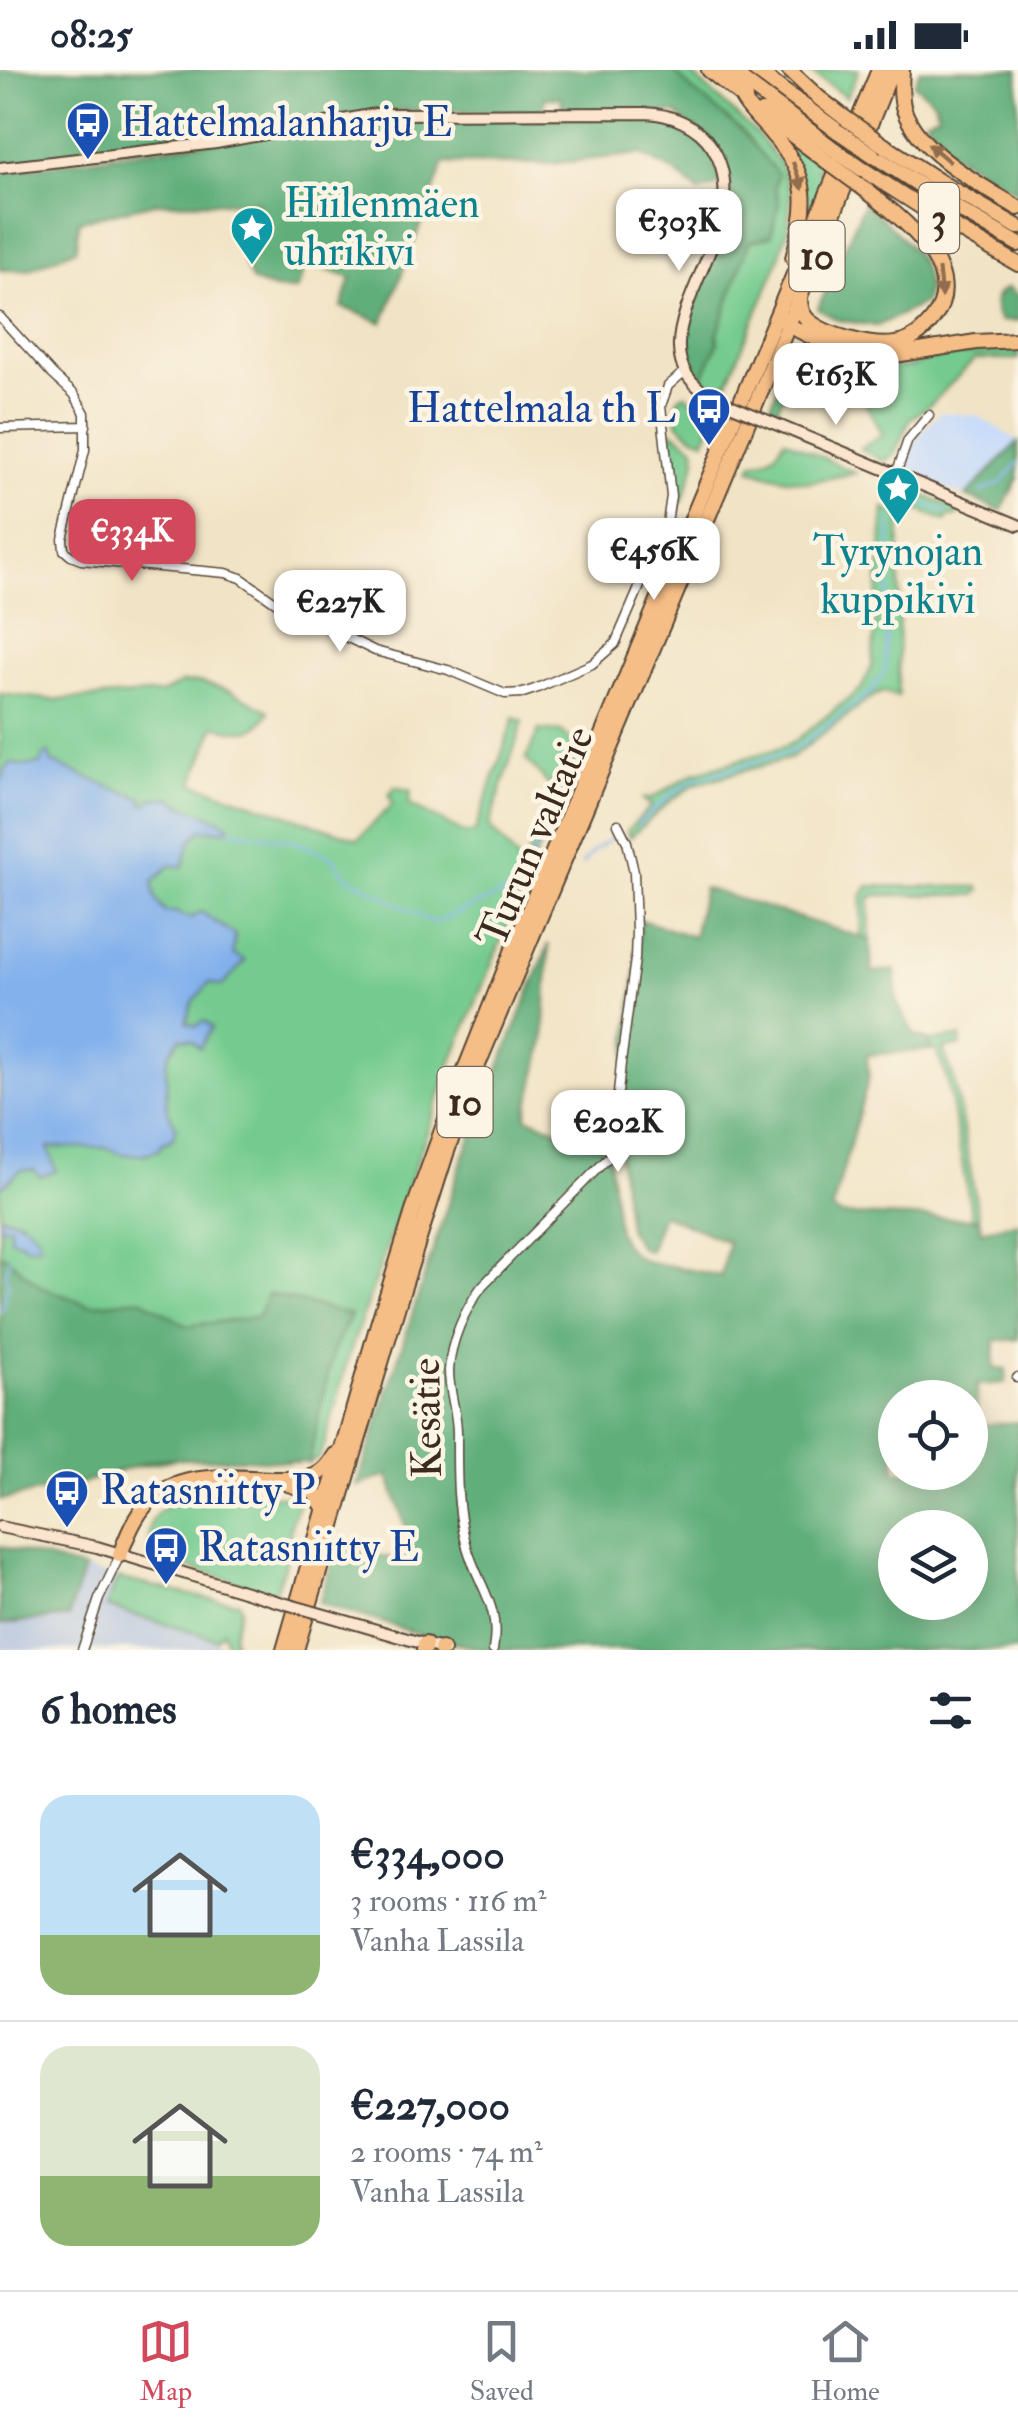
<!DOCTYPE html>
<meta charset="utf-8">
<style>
:root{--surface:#fff;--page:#f2f2f3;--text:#1f2937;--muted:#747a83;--line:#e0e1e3;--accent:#d1495b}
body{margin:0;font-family:"IM FELL Double Pica",serif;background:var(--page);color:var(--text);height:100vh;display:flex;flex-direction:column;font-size:38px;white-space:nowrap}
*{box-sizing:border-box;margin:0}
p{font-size:32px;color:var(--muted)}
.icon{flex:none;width:55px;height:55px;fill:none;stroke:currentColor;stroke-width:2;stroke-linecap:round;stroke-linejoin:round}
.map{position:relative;height:1580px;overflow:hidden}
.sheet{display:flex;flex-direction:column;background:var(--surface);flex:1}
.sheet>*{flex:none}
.buttons{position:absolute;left:878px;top:1310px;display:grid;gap:20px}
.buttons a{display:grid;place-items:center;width:110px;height:110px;border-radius:50%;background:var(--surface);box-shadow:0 5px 25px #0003;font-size:50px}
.price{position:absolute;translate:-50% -85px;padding:0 22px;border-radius:20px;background:#fff;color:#222;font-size:32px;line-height:65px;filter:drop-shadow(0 2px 5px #0008)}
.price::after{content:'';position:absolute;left:50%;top:60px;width:30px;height:22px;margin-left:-15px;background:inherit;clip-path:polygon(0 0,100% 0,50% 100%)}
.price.on{background:var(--accent);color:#fff}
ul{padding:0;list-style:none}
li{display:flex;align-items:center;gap:30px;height:250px;padding:0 40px}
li+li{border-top:2px solid var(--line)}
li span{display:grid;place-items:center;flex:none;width:280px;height:200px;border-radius:30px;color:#555}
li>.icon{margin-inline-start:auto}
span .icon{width:120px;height:120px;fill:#fffc;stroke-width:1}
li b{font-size:42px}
h2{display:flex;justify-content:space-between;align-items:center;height:120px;padding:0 40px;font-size:42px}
.status{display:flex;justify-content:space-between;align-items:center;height:70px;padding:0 50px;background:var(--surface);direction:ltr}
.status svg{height:28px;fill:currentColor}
.tabs{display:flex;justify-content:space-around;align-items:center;height:140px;border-top:2px solid var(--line);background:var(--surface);font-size:28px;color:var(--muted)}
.tabs a{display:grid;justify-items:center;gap:5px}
.tabs .on{color:var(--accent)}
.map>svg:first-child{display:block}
</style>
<div class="status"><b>08:25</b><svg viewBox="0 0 49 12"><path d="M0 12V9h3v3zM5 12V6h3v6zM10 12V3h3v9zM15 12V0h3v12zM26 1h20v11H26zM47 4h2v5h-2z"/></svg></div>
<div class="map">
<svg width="1018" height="1580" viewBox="0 0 1018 1580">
<rect width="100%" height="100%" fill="#fcf5e5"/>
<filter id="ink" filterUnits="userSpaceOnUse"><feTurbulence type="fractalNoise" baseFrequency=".01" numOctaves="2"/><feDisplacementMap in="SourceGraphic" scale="20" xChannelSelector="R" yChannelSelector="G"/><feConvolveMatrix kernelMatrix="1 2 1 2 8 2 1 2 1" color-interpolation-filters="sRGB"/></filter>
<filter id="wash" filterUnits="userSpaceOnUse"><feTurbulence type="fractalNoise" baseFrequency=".0048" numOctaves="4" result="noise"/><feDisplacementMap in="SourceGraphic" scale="40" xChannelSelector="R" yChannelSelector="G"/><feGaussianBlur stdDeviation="2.25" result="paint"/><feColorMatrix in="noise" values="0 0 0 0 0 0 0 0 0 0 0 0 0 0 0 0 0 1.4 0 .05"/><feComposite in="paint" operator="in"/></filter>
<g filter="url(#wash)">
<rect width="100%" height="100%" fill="#f1e3c5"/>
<path fill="#c9dcf9" d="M 941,342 L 978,346 L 1018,371 L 966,426 L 904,403 L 902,400 L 910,376 Z"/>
<path fill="#b6c5de" d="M 84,1499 L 118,1508 L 107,1537 L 216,1569 L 221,1580 L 0,1580 L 0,1554 L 68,1547 Z"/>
<path fill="#75cb8f" stroke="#587a56" stroke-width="2.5" d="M 673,0 L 687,0 L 757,64 L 781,94 L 791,124 L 788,159 L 776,197 L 723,323 L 710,317 L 701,311 L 718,273 L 717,265 L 749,172 L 779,133 L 775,117 Z
M 808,0 L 859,0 L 846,27 Z
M 771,55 L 821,95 L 817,99 L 818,102 L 830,104 L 806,160 L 807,143 Z
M 803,278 L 815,279 L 847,294 L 891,297 L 909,297 L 942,286 L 1018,280 L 1018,289 L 975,289 L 932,333 L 910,349 L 894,385 L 884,391 L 860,379 L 883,364 L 847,302 L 825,292 L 804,288 L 777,338 L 769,340 L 788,295 Z
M 686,324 L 697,335 L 716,344 L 705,370 C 682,364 668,348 680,326 Z
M 672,361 L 695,377 L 696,391 L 682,432 L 678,431 L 667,363 Z
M 785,369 L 855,403 L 809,412 L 781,408 L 750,399 L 753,393 C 770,390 776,384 785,369 Z
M 895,415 L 904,417 L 961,441 L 957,446 L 948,447 L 946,451 L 895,431 L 891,425 Z
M 884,438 L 900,446 L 898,627 L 883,622 L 873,626 L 791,688 L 695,714 L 670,731 L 629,768 L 627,761 L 651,736 L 643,729 L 654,727 L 695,703 L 784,677 L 795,671 L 861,619 L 872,596 Z
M 200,612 L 231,621 L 269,641 C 256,668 239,662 215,656 L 193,713 L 358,769 L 392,735 L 389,725 L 395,717 L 411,721 L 409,734 L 466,764 L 475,762 L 514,648 L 523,651 L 489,756 L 523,796 L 556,723 L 526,689 L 539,660 L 561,662 L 577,674 L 577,685 L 453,988 L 348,1288 L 323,1379 L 319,1387 L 309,1393 L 311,1383 L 213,1381 L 146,1395 L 0,1418 L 0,1233 L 324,1321 L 333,1280 L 351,1245 L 269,1224 L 258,1247 L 187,1256 L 141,1229 L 90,1235 L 41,1217 L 5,1186 L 0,1185 L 0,1158 L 10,1154 L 11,1169 L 22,1172 L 20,1150 L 0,1146 L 0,1118 L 12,1109 L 0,1105 L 0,624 L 55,630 L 163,623 L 181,613 Z
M 868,816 L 979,817 L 980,821 L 975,825 L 875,825 L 871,828 L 869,832 L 870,870 L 861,867 L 862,827 Z
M 960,967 L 961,976 L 943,978 L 954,1009 L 979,1149 L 972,1148 L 947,1009 L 936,980 L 932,980 L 929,971 Z
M 185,1424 L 286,1426 L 300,1431 L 291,1452 L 289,1483 L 274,1524 L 156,1487 C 138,1454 157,1439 185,1424 Z
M 118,1508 L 208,1529 L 239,1532 L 241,1537 L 233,1564 L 235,1580 L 228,1580 L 223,1561 L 216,1569 L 106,1537 Z"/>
<path fill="#60af7a" stroke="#4e6c4c" stroke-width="2.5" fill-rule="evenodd" d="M 0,0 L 673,0 L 691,19 L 741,60 L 778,104 L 775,117 L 779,133 L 771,166 L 749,172 L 717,265 L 718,273 L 701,311 C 686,297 685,279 684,260 L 731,138 L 729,110 L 719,82 L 715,75 L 675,43 L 567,41 L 562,37 L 561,27 L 545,28 L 544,38 L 537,42 L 404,40 L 266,62 L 0,95 Z
M 920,0 L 1018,0 L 1018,123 L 952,83 L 925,49 L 939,44 L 934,31 L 914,14 Z
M 640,46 C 690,50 709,66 722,114 L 699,122 L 675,102 L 640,84 L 548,94 L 444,93 L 383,253 L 342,237 L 351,208 L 310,194 L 303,199 L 299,216 L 296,220 L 275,219 L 253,212 L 244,195 L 246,172 L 258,132 L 155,133 L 79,151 L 76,179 L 28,200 L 0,200 L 0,102 L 375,48 Z
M 864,133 C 890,157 940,192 924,233 L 877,256 L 838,250 L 818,239 Z
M 1008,218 L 1018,226 L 1018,251 L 1000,251 C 992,238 992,223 1008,218 Z
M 1018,372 L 1018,408 L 1001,441 L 966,426 Z
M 704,818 L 870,870 L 872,902 L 895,900 L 897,933 L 914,964 L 929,971 L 932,980 L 867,985 L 869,1007 L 832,1140 L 840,1145 L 979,1149 L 982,1161 L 1018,1152 L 1018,1269 L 995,1271 L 994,1298 L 1006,1299 L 1006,1313 L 977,1315 L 977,1355 L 1018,1352 L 1018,1580 L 485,1580 L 432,1568 L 319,1533 L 337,1476 L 400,1490 L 408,1464 L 388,1405 L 357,1416 L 461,1093 L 549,874 L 544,971 L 526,1047 L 608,1080 L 618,1161 L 625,1175 L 633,1184 L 645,1191 L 721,1206 L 728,1172 L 662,1144 L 649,1181 L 639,1177 L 628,1158 L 619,1084 L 627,981 L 641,850 L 693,867 ZM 895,1328 L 970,1328 L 970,1402 L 895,1402 ZM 895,1458 L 970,1458 L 970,1532 L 895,1532 Z
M 0,1185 L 5,1186 L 41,1217 L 89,1235 L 141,1229 L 187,1256 L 258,1247 L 268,1224 L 351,1245 L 333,1280 L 309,1393 L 247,1389 L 157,1389 L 87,1412 L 0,1430 Z
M 0,1476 L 84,1499 L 68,1547 L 0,1554 Z"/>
<path fill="#82b1ec" stroke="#5e6e85" stroke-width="2.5" d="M 49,683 L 51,692 L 107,716 L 143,728 L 143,734 L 149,733 L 151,729 L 170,727 C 187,742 210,742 229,755 L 229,760 L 201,760 L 190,772 L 183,797 L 170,795 L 153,812 C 153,825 156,831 165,842 L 175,842 L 190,848 L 201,842 L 235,865 L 233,884 L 245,891 L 222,916 L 209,913 L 193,932 L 186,952 L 196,956 L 204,951 L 212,957 L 200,978 L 192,970 L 180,968 L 170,982 L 166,995 L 167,1039 L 176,1057 L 173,1069 L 161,1074 L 160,1079 C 145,1086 123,1088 109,1078 L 48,1077 L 56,1101 L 40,1107 L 34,1100 L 21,1100 L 0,1118 L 0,707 L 3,707 L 5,699 L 11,693 L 22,696 L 41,694 L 44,685 Z
M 0,1146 C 18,1149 33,1154 40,1172 L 37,1176 L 26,1176 L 22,1172 L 10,1168 L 10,1155 L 0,1158 Z"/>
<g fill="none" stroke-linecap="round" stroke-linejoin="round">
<path stroke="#82b1ec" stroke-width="2.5" d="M 981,422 L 1001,413 L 1018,393
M 908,429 L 947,442
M 638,754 L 673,723 L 693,710 L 793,681 L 871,622 L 885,600 L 891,448
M 229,760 L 291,770 L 333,788 L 345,805 L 433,853 L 519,817 L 538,773 L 539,773
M 582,794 L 593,781 L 614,766
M 0,1242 C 7,1233 3,1223 9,1214 L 5,1205 L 9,1189"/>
</g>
</g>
<g filter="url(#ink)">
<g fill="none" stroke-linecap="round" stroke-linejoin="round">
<g stroke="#564637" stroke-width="11">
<path id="street" d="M 0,247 L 53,305 L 74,324 L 85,343 L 85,380 L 63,469 L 64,480 L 71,486 L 81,490 L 226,503 L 241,508 L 278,534 L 375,581 L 448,600 L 505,624 L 523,623 L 535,619 L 592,594 L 615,574 L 667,453 L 671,426 L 661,336 L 668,316 L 685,301
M 0,358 L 86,356
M 896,404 L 908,370 L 929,345
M 1017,1308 L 1018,1307
M 82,1580 L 99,1529 L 120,1485
M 493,1580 C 501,1535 479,1518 467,1477 C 456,1439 457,1402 457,1363 C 457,1342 449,1322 449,1301 C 450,1272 465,1239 482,1216 L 612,1084 L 621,993 L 635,889 L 636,861 L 634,802 L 627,772 L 618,754"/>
</g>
<g stroke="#564637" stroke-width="14">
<path id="secondary" d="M 0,98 L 216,73 L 376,44 L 645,43 C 671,44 698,55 712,77 C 768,162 611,276 716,329
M 773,353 L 1018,455
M 0,1457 L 97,1477 L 276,1531
M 332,1547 L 445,1580"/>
</g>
<g stroke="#564637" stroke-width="18">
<path id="highway" d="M 709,0 L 745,29
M 729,0 L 835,80
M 755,0 L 839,62
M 789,0 L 819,28 L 845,48
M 902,0 C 901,13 900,27 904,40 C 919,83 981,115 1018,138
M 741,26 C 748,41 761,50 771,63 C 812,109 808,132 793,188
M 762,42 L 829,93
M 885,76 L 942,113 L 1018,157
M 873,85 L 944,131 L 1018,174
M 862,99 L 937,147 L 1018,194
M 800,228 C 800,236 801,243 807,249 C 823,265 873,278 895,274 C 911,272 923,262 933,249 C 972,197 894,142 859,115
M 784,250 L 788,255 L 820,271 L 866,285 L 882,287 L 976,272 L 1018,270
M 288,1414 L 314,1422 L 325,1439
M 120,1485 C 126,1468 133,1450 144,1437 C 176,1399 232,1408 275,1409 C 288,1409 302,1410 314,1406 C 324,1402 330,1394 335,1385
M 284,1580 L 378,1254 L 415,1135 L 454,1027 L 524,852 L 879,0
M 296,1580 L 399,1232 L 446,1084 L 477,997 L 774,290 L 892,0
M 424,1580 L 425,1574
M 441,1580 L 441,1579"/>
</g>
<use href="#street" stroke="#fff" stroke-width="8"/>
<use href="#secondary" stroke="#fbe5cf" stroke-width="10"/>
<use href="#highway" stroke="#f6be87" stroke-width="14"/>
<g stroke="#564637" stroke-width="14" stroke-linecap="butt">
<path id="secondary-bridge" d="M 716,329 L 773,353
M 276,1531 L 332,1547"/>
</g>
<g stroke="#564637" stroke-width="18" stroke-linecap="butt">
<path id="highway-bridge" d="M 845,48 L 885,76
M 839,62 L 873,85
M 835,80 L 862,99
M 829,93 L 859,115"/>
</g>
<use href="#secondary-bridge" stroke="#fbe5cf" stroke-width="10"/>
<use href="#highway-bridge" stroke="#f6be87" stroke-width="14"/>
</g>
<defs><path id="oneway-solid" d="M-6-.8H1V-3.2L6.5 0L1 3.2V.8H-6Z" transform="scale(2.5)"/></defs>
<g fill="#8f6d4d">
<use href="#oneway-solid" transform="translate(939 83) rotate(-140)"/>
<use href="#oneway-solid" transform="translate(798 106) rotate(70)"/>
<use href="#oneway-solid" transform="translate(940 213) rotate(84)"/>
</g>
</g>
<defs>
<g id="bus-pin" transform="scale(2.25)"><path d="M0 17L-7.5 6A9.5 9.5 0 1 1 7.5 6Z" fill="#1a4fb4" stroke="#fcf5e5"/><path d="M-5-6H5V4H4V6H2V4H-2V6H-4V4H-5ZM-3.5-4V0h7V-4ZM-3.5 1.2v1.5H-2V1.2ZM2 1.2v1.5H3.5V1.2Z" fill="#fff"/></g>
<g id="sight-pin" transform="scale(2.25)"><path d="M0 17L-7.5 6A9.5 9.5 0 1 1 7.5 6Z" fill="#0f9aa8" stroke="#fcf5e5"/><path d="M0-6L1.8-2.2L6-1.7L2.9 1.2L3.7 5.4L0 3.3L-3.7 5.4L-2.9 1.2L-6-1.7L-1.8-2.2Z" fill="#fff"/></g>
</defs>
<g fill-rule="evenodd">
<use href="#bus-pin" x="88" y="53"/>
<use href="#sight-pin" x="252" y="158"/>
<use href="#bus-pin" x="709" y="339"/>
<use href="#sight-pin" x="898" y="418"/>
<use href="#bus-pin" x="67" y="1421"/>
<use href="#bus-pin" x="166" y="1478"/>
</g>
<g text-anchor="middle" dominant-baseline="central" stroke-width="9" stroke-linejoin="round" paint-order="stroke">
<g fill="#fcf5e5" stroke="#75675a" stroke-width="2.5">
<rect x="919" y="113" width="40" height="70" rx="8"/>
<rect x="789.5" y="151" width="55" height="70" rx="8"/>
<rect x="437.5" y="997" width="55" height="70" rx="8"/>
</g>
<g font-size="40" font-weight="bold" fill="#3b2a1e">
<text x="939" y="148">3</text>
<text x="817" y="186">10</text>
<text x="465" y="1032">10</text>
</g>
<g font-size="42" fill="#164399" stroke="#fcf5e5" text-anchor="start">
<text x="120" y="53">Hattelmalanharju E</text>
<text x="676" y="339" text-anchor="end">Hattelmala th L</text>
<text x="100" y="1421">Ratasniitty P</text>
<text x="198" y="1478">Ratasniitty E</text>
</g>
<g font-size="42" fill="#0d838f" stroke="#fcf5e5" text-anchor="start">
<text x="284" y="134">Hiilenmäen<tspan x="284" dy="48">uhrikivi</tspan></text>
<text x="898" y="482" text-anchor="middle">Tyrynojan<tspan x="898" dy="48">kuppikivi</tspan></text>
</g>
<g font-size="42" fill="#3b2a1e" stroke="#fcf5e5">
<text transform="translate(536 767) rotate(-67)">Turun valtatie</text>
<text transform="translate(427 1348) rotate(-91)">Kesätie</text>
</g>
</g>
</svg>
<div class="buttons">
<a><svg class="icon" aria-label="locate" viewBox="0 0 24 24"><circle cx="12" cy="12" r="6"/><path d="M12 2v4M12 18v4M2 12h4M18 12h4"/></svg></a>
<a><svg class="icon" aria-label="layers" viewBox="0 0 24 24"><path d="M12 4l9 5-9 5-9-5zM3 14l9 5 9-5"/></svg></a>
</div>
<b class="price" style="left:679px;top:204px">€303K</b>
<b class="price" style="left:836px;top:358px">€163K</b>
<b class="price on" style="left:132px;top:514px">€334K</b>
<b class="price" style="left:654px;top:533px">€456K</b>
<b class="price" style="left:340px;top:585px">€227K</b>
<b class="price" style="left:618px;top:1105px">€202K</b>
</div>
<section class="sheet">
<h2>6 homes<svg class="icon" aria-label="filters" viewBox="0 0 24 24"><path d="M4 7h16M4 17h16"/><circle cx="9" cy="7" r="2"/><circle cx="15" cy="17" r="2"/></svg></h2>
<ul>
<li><span style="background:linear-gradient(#bfe0f5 70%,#8fb573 0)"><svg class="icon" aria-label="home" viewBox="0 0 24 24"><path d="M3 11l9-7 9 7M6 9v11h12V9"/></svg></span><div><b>€334,000</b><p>3 rooms · 116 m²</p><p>Vanha Lassila</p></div></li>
<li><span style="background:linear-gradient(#dfe7d0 65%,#8fb573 0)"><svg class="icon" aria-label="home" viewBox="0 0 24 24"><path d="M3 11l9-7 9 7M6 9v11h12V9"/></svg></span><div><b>€227,000</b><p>2 rooms · 74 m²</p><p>Vanha Lassila</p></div></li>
</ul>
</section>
<nav class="tabs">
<a class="on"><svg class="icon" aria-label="map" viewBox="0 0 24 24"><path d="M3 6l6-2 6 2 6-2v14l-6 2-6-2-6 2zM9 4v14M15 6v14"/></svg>Map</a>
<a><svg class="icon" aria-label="saved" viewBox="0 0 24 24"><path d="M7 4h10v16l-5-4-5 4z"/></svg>Saved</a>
<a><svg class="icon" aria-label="home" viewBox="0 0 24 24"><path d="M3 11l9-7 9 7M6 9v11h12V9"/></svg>Home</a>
</nav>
